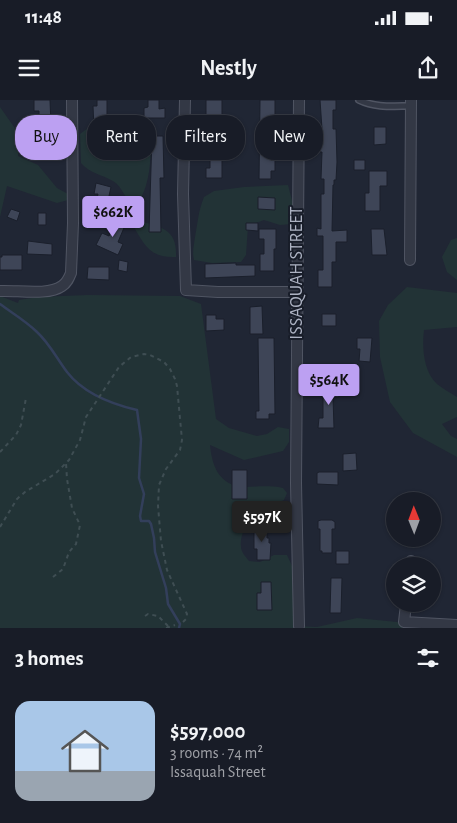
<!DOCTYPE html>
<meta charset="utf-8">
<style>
:root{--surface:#181c27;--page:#252933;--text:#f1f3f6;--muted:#9fa1a7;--line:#363a44;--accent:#bca0f2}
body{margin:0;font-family:"Alegreya Sans",sans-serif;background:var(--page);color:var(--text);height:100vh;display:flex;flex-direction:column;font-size:19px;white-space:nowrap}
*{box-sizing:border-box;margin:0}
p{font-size:16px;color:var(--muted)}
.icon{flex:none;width:28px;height:28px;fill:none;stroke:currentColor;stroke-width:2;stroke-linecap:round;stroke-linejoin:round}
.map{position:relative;height:528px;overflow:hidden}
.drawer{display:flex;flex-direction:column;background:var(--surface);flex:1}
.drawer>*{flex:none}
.guide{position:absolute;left:15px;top:15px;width:428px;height:45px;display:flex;gap:10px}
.needle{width:32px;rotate:359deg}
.controls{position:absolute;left:386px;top:392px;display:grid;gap:10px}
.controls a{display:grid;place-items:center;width:55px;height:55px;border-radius:50%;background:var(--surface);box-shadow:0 1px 4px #0004,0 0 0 1px var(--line);font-size:25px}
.price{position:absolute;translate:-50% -42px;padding:0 11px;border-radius:5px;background:var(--accent);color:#111;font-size:16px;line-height:32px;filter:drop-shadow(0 1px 2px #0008)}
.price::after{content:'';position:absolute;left:50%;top:30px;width:15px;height:11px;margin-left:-8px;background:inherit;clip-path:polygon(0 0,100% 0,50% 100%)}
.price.current{background:#222;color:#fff}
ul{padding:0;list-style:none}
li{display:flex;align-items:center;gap:15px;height:125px;padding:0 15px}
li span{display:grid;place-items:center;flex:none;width:140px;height:100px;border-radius:15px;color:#555}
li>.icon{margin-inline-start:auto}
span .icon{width:60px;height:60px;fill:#fffc;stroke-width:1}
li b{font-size:21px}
h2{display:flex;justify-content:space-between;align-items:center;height:60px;padding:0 15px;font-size:21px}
.tag{padding:0 18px;border-radius:20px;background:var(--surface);box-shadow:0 1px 4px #0004,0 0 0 1px var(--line);font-size:18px;line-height:45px}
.tag.current{background:var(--accent);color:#111}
.status{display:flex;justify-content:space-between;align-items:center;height:35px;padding:0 25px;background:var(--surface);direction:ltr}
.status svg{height:14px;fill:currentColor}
header{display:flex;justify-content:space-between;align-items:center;height:65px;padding:0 15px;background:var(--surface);font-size:22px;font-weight:700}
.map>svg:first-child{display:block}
</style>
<div class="status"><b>11:48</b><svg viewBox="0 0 49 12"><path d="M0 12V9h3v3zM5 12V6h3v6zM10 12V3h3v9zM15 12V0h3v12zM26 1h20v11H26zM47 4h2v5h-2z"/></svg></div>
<header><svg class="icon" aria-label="menu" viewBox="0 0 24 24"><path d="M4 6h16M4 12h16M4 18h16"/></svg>Nestly<svg class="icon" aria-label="share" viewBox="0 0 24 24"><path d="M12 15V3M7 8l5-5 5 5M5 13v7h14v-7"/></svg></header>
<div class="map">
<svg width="457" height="528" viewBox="0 0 457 528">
<rect width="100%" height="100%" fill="#202634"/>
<path fill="#223336" d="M 0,7 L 19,34 L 18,56 L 38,65 L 57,88 L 68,94 L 68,100 L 57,103 L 7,86 L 0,117 Z
M 118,25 L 132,27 L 149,34 C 153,50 150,97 133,106 C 125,100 123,87 113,81 C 101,74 91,74 81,63 L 80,34 L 88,28 Z
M 288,85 L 294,108 L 292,124 L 280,125 L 264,120 L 248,126 L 246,155 L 241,162 L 212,163 L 194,160 C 192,151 194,146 195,137 C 198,122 198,112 204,97 L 214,91 L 244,87 Z
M 140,121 C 163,128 177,129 176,157 C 152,158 146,148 135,129 L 136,122 Z
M 457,138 L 457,180 L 447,172 L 442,157 L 451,140 Z
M 407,187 L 457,193 L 457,227 L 424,230 C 422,247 423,271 437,284 C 443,289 451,293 457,297 L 457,317 L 442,324 L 451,336 L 457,339 L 457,357 L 413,333 L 390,302 L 380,257 L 379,221 L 388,205 Z
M 88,195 L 180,196 L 201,204 L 216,319 L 229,328 L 257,336 L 267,334 L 278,327 L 289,329 L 289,342 L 283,351 L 244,360 L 210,345 C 212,366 219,385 243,387 C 257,387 268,385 283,388 L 287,393 L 284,400 C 265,407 238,424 241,447 C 241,452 246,457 249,461 L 260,462 L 274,455 L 287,455 L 293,468 L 294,526 L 317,527 L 357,518 L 457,528 L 0,528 L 0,196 L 18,203 L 19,200 L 38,197 Z"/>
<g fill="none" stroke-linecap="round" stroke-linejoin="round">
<path stroke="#333f5b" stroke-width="2.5" d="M 0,204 C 12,213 26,221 37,232 C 50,244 57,259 67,272 C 84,294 111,304 137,310 L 141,339 L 139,378 L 144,394 L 140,416 L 141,421 L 149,421 L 151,424 L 154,438 L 155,452 L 166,488 L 168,504 L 180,524 L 179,528"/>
</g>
<path fill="#3e4557" stroke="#1a1f2b" d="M 34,0 L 50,0 L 51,25 L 55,26 L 55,35 L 51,35 L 51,39 L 39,39 L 39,11 L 34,11 Z
M 97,0 L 107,0 L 107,52 L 95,51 L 93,6 L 97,6 Z
M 148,0 L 159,0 L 159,9 L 165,8 L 165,18 L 144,18 L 144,8 L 148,7 Z
M 206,0 L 222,0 L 222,78 L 206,78 L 206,68 L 210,68 L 210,54 L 206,54 Z
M 260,0 L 275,0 L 275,46 L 271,46 L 271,60 L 275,60 L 275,71 L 271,71 L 271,79 L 259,79 Z
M 320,0 L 336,0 L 336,10 L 333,10 L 333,29 L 336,29 L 337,62 L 336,80 L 334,80 L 334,85 L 333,85 L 332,131 L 347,130 L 347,142 L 336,142 L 336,162 L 332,162 L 332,187 L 318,187 L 318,170 L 323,170 L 323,136 L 317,136 L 317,128 L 321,129 L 321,94 L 324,94 L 324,79 L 321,79 L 322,52 L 320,52 L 320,29 L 322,29 Z
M 374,27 L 386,27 L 386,44 L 374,45 Z
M 152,36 L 163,36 L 164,78 L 160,78 L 161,132 L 149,132 Z
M 354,60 L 365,60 L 365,70 L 354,70 Z
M 369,71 L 387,71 L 387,86 L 380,86 L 380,111 L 365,111 L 365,93 L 369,93 Z
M 96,83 L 111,87 L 107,105 L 96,103 L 98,94 L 94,94 Z
M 258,97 L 275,98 L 275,110 L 258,109 Z
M 11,109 L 20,112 L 17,121 L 7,117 Z
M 38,113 L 46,113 L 46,125 L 38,125 Z
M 116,119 L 126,123 L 118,142 L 123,144 L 118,155 L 96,145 L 102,133 L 109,136 Z
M 246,123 L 258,123 L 258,131 L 246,130 Z
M 259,129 L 276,129 L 276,149 L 274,149 L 274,171 L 260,171 L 260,154 L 264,154 L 264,139 L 259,139 Z
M 371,129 L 384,129 L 387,155 L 372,155 Z
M 28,141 L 52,144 L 52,155 L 27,154 Z
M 2,155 L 22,155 L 22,170 L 0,170 L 0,157 L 2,157 Z
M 119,160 L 128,162 L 127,172 L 118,170 Z
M 236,163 L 236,165 L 255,165 L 255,176 L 205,178 L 205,164 Z
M 88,167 L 109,167 L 109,180 L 87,179 Z
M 262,206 L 263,234 L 250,234 L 250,207 Z
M 322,214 L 336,214 L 336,226 L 322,226 Z
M 206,215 L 216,215 L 216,219 L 224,219 L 224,230 L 206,231 Z
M 258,238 L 274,238 L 275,314 L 269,314 L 269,319 L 256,319 L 256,311 L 259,311 Z
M 357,238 L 372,238 L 370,262 L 359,261 L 360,249 L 357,249 Z
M 329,283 L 338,283 L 339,297 L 333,297 L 334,328 L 318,328 L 319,318 L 323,318 L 323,288 L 329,288 Z
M 356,353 L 357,370 L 343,371 L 343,354 Z
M 232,370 L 247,370 L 247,399 L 232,399 Z
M 319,372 L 338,372 L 338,385 L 317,384 L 317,373 Z
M 321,420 L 332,420 L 335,422 L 335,429 L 332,429 L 332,453 L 322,453 L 322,451 L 320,451 L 320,429 L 318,429 L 318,421 Z
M 254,426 L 267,426 L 267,438 L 269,438 L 269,443 L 271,443 L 270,460 L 257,460 L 257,449 L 254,449 Z
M 336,451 L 349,451 L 349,464 L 336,464 Z
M 331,478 L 342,478 L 341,513 L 330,513 Z
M 261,482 L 271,482 L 272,510 L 257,510 L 257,493 L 261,493 Z"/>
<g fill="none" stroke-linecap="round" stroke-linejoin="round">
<g stroke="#505563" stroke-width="8">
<path id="service" d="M 359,0 C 375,8 394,6 411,6"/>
</g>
<g stroke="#505563" stroke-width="12">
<path id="minor" d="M 185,0 L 183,94 L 186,190 L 218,192 L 296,192
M 410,160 L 411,0
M 0,191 C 17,190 48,196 62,186 C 67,183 69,178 71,173 L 73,123 L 72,0
M 411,466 L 411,461
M 406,504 L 404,522 L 457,525
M 299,526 L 296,383 L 299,0"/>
</g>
<path stroke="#3f4e53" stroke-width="2" stroke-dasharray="4 4" stroke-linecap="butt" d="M 0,352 L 16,335 L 21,325 L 26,298
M 0,427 L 17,399 L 25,392 L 55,374 L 69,360 L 80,340 L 86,317 L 119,267 L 131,257 L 144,254 L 150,255 L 164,262 L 170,269 L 175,279 L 177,286 L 182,340 L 180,350 L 166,369 L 159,385 L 158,406 L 161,441 L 167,470 L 187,514 L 186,519 L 183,522
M 53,477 L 63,469 L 69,452 L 76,444 L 80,425 L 72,408 L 67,379 L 66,363
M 145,516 L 148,514 L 158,516 L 169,527
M 166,528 L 175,525"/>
<use href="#service" stroke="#333845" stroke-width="5"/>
<use href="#minor" stroke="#333845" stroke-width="10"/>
</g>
<g text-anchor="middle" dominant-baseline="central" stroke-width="4" stroke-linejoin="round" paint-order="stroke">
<g font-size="18" fill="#acb2c2" stroke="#181d29">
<text transform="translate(297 173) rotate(-90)">ISSAQUAH STREET</text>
</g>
</g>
</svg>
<div class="controls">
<a><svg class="needle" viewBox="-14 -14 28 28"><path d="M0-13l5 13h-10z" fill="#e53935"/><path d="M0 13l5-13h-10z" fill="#9fa1a7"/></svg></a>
<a><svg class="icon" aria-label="layers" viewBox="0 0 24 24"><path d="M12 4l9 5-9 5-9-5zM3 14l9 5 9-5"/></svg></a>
</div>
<b class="price" style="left:113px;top:138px">$662K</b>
<b class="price" style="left:329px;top:306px">$564K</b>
<b class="price current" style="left:262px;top:443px">$597K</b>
<div class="guide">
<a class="tag current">Buy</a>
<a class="tag">Rent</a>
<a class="tag">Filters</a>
<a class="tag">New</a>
</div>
</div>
<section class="drawer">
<h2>3 homes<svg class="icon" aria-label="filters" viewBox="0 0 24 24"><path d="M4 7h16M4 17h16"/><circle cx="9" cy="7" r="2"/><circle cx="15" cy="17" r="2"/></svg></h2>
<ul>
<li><span style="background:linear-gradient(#a9c7e8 70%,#9aa5b1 0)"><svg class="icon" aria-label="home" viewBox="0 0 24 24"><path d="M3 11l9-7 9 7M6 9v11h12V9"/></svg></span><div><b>$597,000</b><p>3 rooms · 74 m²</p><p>Issaquah Street</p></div></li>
</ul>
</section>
